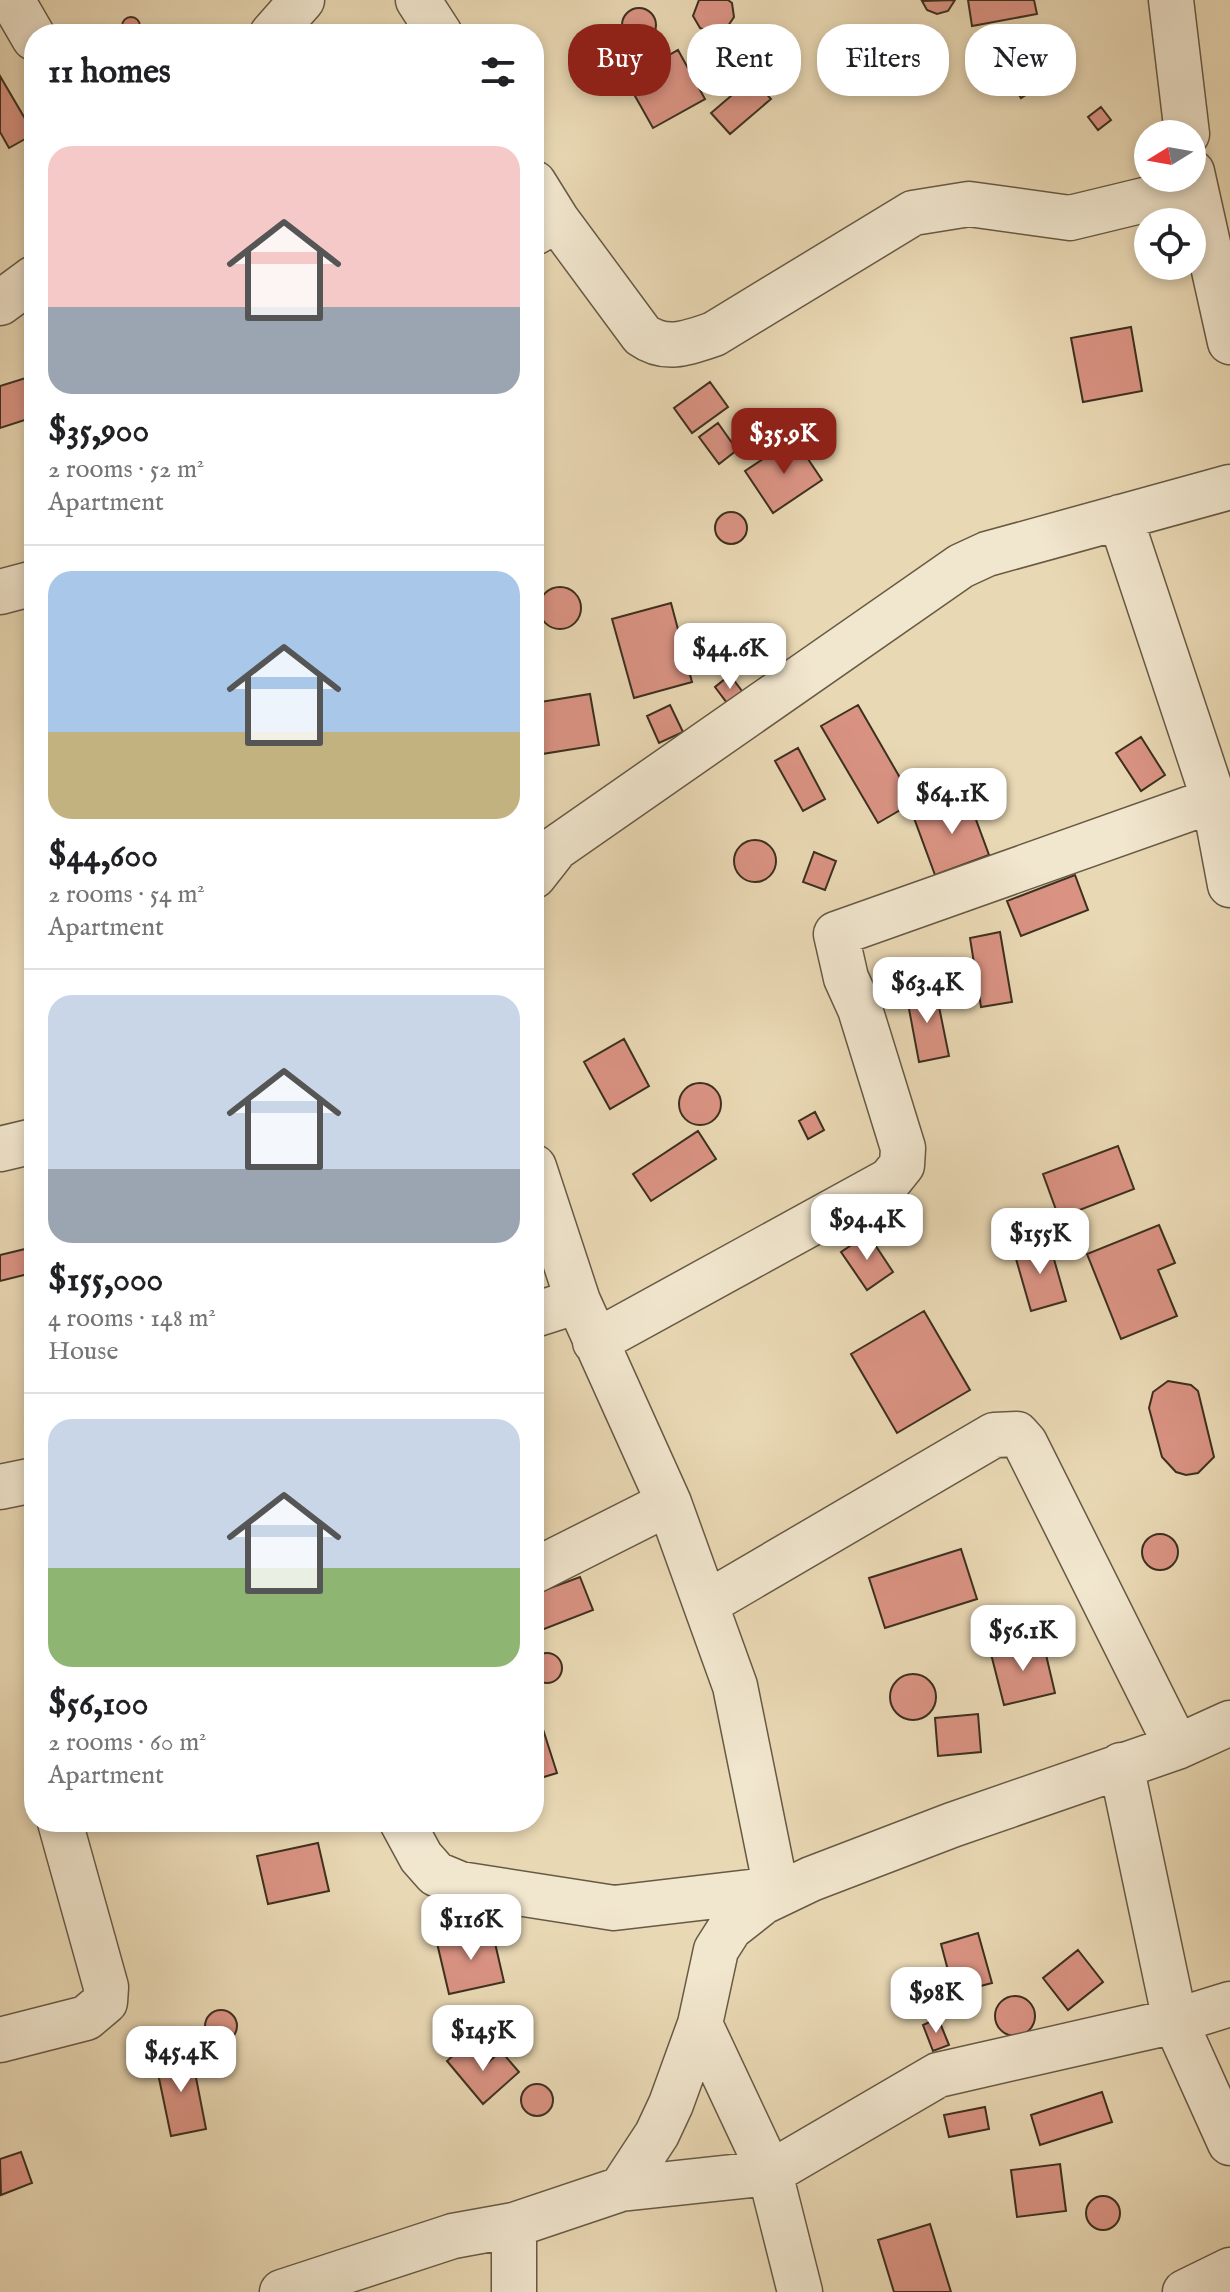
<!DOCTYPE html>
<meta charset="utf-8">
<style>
:root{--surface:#fff;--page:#f6f6f6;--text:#202124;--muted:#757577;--line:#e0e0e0;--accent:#8f2418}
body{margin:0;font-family:"IM FELL English",serif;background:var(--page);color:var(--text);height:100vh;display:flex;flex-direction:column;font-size:30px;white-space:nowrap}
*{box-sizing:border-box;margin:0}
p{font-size:26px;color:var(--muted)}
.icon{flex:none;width:44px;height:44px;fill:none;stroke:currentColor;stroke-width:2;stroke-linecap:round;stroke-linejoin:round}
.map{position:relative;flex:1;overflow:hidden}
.panel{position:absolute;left:24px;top:24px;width:520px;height:1808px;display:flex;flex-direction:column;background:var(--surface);border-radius:32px;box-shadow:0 4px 12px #0003}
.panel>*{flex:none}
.guide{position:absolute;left:568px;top:24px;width:542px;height:72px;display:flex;gap:16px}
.needle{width:52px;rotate:259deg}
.tools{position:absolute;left:1134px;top:120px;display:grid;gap:16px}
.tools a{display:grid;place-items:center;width:72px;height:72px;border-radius:50%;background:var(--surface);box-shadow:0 4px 12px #0003;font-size:40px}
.price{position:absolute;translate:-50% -68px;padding:0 18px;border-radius:16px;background:#fff;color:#222;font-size:26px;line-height:52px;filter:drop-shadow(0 2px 4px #0008)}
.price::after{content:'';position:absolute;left:50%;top:48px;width:24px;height:18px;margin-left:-12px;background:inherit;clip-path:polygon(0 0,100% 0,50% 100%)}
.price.on{background:var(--accent);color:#fff}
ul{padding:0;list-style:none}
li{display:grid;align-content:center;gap:16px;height:424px;padding:0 24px}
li+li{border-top:2px solid var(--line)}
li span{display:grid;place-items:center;height:248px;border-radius:24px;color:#555}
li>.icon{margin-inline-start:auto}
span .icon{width:144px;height:144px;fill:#fffc;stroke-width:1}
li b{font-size:34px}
h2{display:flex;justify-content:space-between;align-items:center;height:96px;padding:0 24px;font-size:34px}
.tag{padding:0 28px;border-radius:32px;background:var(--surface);box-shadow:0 4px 12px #0003;font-size:28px;line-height:72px}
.tag.on{background:var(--accent);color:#fff}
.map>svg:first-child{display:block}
</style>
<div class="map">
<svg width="1230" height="2292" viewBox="0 0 1230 2292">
<rect width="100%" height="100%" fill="#e9d8b4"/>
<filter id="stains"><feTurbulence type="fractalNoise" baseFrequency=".0025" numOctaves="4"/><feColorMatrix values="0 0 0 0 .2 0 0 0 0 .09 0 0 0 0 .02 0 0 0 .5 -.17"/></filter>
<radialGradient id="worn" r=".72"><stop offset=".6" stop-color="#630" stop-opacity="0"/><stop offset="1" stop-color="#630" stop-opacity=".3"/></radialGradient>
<path fill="#da9383" stroke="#3c301f" stroke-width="2" d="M 699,0 L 728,0 L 732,3 L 734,17 L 726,29 L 713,33 L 700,28 L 693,16 Z
M 955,0 L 948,11 L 937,14 L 927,10 L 922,1 Z
M 968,0 L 1034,0 L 1037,14 L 972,26 Z
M622 25a17 17 0 1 1 34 0a17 17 0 1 1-34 0Z
M122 26a9 9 0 1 1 18 0a9 9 0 1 1-18 0Z
M 678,50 L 705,99 L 653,128 L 626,80 Z
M 1032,59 L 1047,81 L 1021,98 L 1007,76 Z
M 0,76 L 34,134 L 9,148 L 0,132 Z
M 752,78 L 771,99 L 730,134 L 711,113 Z
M 1101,107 L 1111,120 L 1098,130 L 1088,117 Z
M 1131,327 L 1142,391 L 1083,402 L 1071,338 Z
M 32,376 L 34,417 L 0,428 L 0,386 Z
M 710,382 L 728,407 L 692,433 L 674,408 Z
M 718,423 L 737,450 L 719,464 L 699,437 Z
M 794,438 L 822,480 L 773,513 L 745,471 Z
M715 528a16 16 0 1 1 32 0a16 16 0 1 1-32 0Z
M539 608a21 21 0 1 1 42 0a21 21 0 1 1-42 0Z
M 671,603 L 692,682 L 634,698 L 612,619 Z
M 730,675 L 745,695 L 730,707 L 715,687 Z
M 590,694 L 599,745 L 542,754 L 534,703 Z
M 670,705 L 683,732 L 659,743 L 647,716 Z
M 858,705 L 914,802 L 878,823 L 821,726 Z
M 1141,737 L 1165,775 L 1141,791 L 1116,753 Z
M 798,748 L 825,799 L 803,811 L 775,761 Z
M 968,798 L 989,855 L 935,875 L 914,818 Z
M734 861a21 21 0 1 1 42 0a21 21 0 1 1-42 0Z
M 814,852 L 836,861 L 825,890 L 803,882 Z
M 1075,875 L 1088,910 L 1021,936 L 1007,901 Z
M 1000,932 L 1012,1002 L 981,1007 L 970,938 Z
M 935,987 L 949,1056 L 919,1062 L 906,993 Z
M 624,1039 L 649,1086 L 610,1109 L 584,1062 Z
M679 1104a21 21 0 1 1 42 0a21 21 0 1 1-42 0Z
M 815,1112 L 824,1130 L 808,1139 L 799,1121 Z
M 698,1131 L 716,1159 L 651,1201 L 633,1174 Z
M 1118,1146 L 1134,1189 L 1059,1218 L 1043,1174 Z
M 1159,1225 L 1175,1263 L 1158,1270 L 1177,1316 L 1121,1339 L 1087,1254 Z
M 868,1234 L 893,1272 L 867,1290 L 841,1252 Z
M 1049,1242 L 1066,1301 L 1031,1311 L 1014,1252 Z
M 25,1249 L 32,1273 L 0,1281 L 0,1255 Z
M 924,1311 L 970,1390 L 897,1433 L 851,1354 Z
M 1168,1381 L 1191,1385 L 1198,1391 L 1214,1457 L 1198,1473 L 1186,1475 L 1176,1472 L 1162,1457 L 1149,1408 L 1153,1392 Z
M1142 1552a18 18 0 1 1 36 0a18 18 0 1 1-36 0Z
M 961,1549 L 977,1599 L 885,1628 L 869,1578 Z
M 580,1577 L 593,1610 L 539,1631 L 534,1619 L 534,1594 Z
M 1043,1642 L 1055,1693 L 1004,1705 L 991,1654 Z
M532 1668a15 15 0 1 1 30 0a15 15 0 1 1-30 0Z
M890 1697a23 23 0 1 1 46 0a23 23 0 1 1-46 0Z
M 978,1714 L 981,1752 L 938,1756 L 935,1718 Z
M 541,1723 L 557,1773 L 534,1780 L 534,1725 Z
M 318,1843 L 329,1891 L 268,1904 L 257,1856 Z
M 492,1930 L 504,1982 L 449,1994 L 437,1943 Z
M 978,1933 L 992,1983 L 954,1993 L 941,1944 Z
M 1078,1950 L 1103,1982 L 1068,2010 L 1043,1978 Z
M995 2016a20 20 0 1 1 40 0a20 20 0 1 1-40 0Z
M205 2026a16 16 0 1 1 32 0a16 16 0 1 1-32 0Z
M 938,2018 L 949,2045 L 933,2051 L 923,2025 Z
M 466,2044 L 484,2066 L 501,2051 L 519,2072 L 483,2104 L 447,2061 Z
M 191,2052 L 206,2129 L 171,2136 L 155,2059 Z
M521 2100a16 16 0 1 1 32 0a16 16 0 1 1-32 0Z
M 1102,2092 L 1112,2122 L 1040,2145 L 1031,2115 Z
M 985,2107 L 989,2129 L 949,2137 L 944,2115 Z
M 21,2152 L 32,2183 L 1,2195 L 0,2159 Z
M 1060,2164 L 1066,2211 L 1017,2217 L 1011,2170 Z
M1086 2213a17 17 0 1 1 34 0a17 17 0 1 1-34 0Z
M 930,2224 L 951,2292 L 894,2292 L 878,2240 Z"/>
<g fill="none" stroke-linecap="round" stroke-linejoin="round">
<g stroke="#675a44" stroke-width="47">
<path id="street" d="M 12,0 L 34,38
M 418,0 L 440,34
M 1171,0 L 1187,134
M 272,34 L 302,0
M 1192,172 L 1230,342
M 534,183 L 557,220
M 534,233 L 557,220 L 642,335 C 666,352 688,343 714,334 L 913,213 L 969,204 L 1070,218 L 1194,188
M 0,303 L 34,278
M 1120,517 L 1214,800 L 1230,885
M 0,592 L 34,583
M 534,876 L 556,848 L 961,566 L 987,554 L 1230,487
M 0,1149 L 34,1141
M 534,1167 L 578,1301 L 669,1503 L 735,1686 L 776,1889 L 763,1902
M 534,1315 L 578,1301
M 595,1342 L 890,1180 L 902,1165 L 903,1148 L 860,1009 L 846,978 L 836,934 L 1214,800
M 0,1487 L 34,1480
M 534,1571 L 669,1503
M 707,1603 L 994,1435 L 1017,1434 L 1025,1443 L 1177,1747
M 1121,1765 L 1175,2021 L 1230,2143
M 402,1822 L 421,1857 L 436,1874 L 460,1884 L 614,1908 L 776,1889
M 700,2024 L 770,2173 L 800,2292
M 0,2040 L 86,2018 L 105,2002 L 106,1987 L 60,1822
M 621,2189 L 770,2173 L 938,2075 L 1175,2021 L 1230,2004
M 514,2225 L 514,2292
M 282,2292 L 453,2236 L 514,2225 L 621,2189 L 657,2134 L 671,2104 L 700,2024 L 716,1950 L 730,1928 L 763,1902 L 811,1879 L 952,1825 L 1177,1747 L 1230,1723
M 1185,2292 L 1230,2270"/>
</g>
<use href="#street" stroke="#f1e6ce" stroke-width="44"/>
</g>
<rect width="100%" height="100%" filter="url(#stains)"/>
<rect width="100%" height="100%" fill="url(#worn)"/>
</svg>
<div class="tools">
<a><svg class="needle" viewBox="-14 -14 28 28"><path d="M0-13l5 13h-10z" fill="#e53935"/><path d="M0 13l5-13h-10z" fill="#757577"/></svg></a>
<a><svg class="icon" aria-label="locate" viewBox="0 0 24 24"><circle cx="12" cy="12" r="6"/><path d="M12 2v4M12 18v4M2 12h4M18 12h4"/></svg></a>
</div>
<b class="price on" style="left:784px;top:476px">$35.9K</b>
<b class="price" style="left:730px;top:691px">$44.6K</b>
<b class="price" style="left:952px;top:836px">$64.1K</b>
<b class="price" style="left:927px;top:1025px">$63.4K</b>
<b class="price" style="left:867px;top:1262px">$94.4K</b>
<b class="price" style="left:1040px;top:1276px">$155K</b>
<b class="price" style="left:1023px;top:1673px">$56.1K</b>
<b class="price" style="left:471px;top:1962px">$116K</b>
<b class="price" style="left:936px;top:2035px">$98K</b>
<b class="price" style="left:483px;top:2073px">$145K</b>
<b class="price" style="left:181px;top:2094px">$45.4K</b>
<div class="guide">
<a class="tag on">Buy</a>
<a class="tag">Rent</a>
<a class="tag">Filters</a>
<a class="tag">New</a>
</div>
<section class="panel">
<h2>11 homes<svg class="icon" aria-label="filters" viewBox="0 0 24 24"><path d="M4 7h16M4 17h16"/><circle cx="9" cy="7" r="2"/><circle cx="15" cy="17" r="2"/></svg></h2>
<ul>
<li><span style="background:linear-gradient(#f6c9c9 65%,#9aa5b1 0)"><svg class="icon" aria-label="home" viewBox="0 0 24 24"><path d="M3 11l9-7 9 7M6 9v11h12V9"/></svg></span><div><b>$35,900</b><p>2 rooms · 52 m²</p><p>Apartment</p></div></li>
<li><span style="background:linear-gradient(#a9c7e8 65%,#c2b280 0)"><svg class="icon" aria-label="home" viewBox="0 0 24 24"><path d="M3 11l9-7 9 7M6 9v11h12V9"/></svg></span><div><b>$44,600</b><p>2 rooms · 54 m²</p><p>Apartment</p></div></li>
<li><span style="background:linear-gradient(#c9d6e8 70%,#9aa5b1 0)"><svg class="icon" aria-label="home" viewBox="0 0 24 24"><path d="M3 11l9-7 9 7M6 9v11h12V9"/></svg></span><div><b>$155,000</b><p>4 rooms · 148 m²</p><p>House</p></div></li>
<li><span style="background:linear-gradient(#c9d6e8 60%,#8fb573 0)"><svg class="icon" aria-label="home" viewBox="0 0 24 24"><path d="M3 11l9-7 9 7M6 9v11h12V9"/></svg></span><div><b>$56,100</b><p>2 rooms · 60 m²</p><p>Apartment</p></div></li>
</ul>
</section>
</div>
